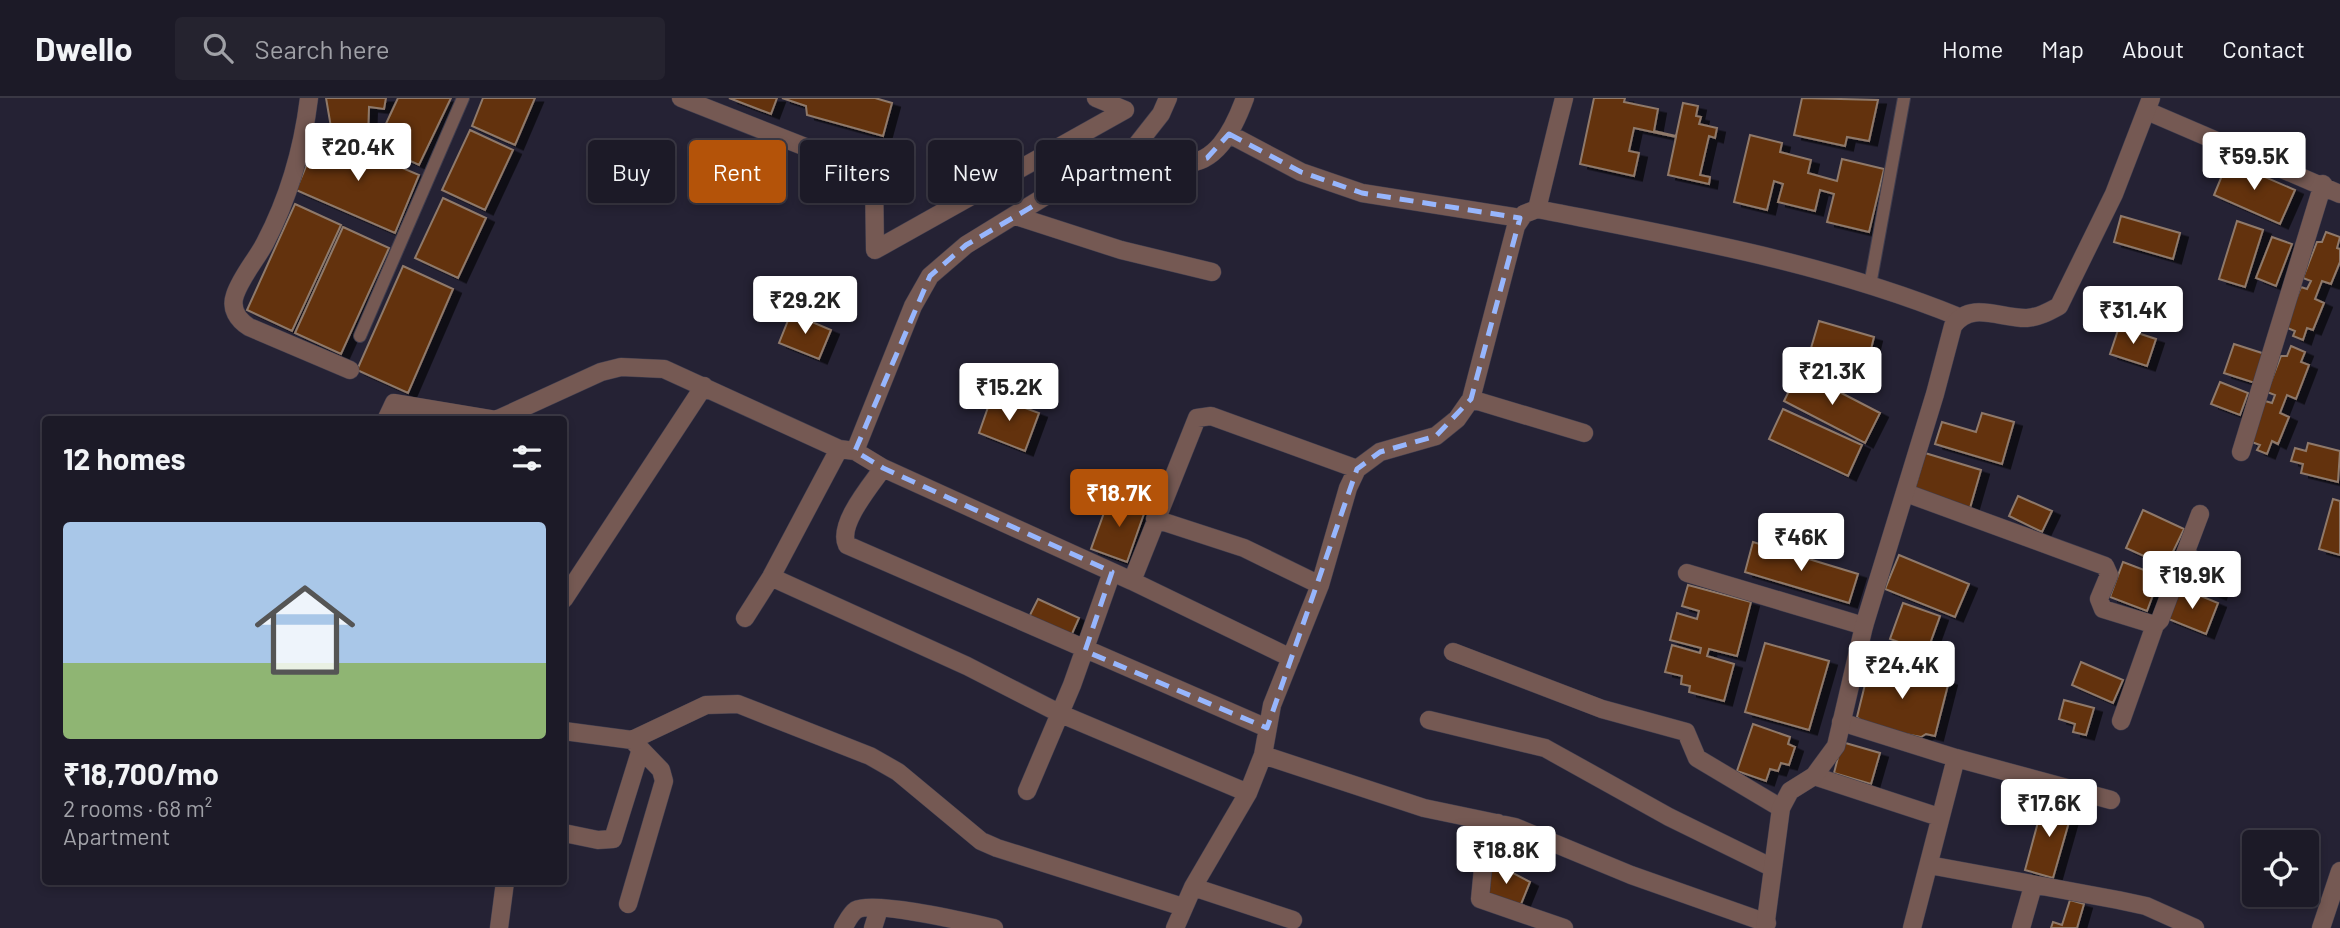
<!DOCTYPE html>
<meta charset="utf-8">
<style>
:root{--surface:#1c1a27;--page:#25232f;--text:#f1f3f6;--muted:#a0a1a7;--line:#3a3844;--accent:#b45309}
body{margin:0;font-family:Barlow,sans-serif;background:var(--page);color:var(--text);height:100vh;display:flex;flex-direction:column;font-size:26px;white-space:nowrap}
*{box-sizing:border-box;margin:0}
p{font-size:23px;color:var(--muted)}
.icon{flex:none;width:38px;height:38px;fill:none;stroke:currentColor;stroke-width:2;stroke-linecap:round;stroke-linejoin:round}
.map{position:relative;flex:1;overflow:hidden}
.panel{position:absolute;left:42px;top:318px;width:525px;height:469px;display:flex;flex-direction:column;background:var(--surface);border-radius:7px;box-shadow:0 4px 10px #0003,0 0 0 2px var(--line)}
.panel>*{flex:none}
.banner{position:absolute;left:588px;top:42px;width:665px;height:63px;display:flex;gap:14px}
.fabs{position:absolute;left:2242px;top:732px;display:grid;gap:14px}
.fabs a{display:grid;place-items:center;width:77px;height:77px;border-radius:7px;background:var(--surface);box-shadow:0 4px 10px #0003,0 0 0 2px var(--line);font-size:35px}
.price{position:absolute;translate:-50% -60px;padding:0 16px;border-radius:7px;background:#fff;color:#222;font-size:23px;line-height:46px;filter:drop-shadow(0 2px 4px #0008)}
.price::after{content:'';position:absolute;left:50%;top:42px;width:21px;height:16px;margin-left:-10px;background:inherit;clip-path:polygon(0 0,100% 0,50% 100%)}
.price.current{background:var(--accent);color:#fff}
ul{padding:0;list-style:none}
li{display:grid;align-content:center;gap:14px;height:371px;padding:0 21px}
li span{display:grid;place-items:center;height:217px;border-radius:7px;color:#555}
li>.icon{margin-inline-start:auto}
span .icon{width:126px;height:126px;fill:#fffc;stroke-width:1}
li b{font-size:30px}
h2{display:flex;justify-content:space-between;align-items:center;height:84px;padding:0 21px;font-size:30px}
.tag{padding:0 24px;border-radius:7px;background:var(--surface);box-shadow:0 4px 10px #0003,0 0 0 2px var(--line);font-size:24px;line-height:63px}
.tag.current{background:var(--accent);color:#fff}
header{display:flex;align-items:center;gap:42px;box-sizing:border-box;height:98px;padding:0 35px;background:var(--surface);border-bottom:2px solid var(--line)}
header strong{font-size:33px}
nav{display:flex;gap:38px;margin-inline-start:auto;font-size:24px}
.search{width:490px;height:63px;background:var(--page);display:flex;align-items:center;gap:18px;box-sizing:border-box;padding:0 24px;border-radius:7px;color:var(--muted);font-size:26px}
.map>svg:first-child{display:block}
</style>
<header>
<strong>Dwello</strong>
<div class="search"><svg class="icon" aria-label="search" viewBox="0 0 24 24"><circle cx="10" cy="10" r="6"/><path d="M15 15l6 6"/></svg>Search here</div>
<nav><a>Home</a><a>Map</a><a>About</a><a>Contact</a></nav>
</header>
<div class="map">
<svg width="2340" height="830" viewBox="0 0 2340 830">
<defs>
<filter id="shadow"><feDropShadow dx="8" dy="4.5" stdDeviation="0" flood-color="#0009"/></filter>
</defs>
<rect width="100%" height="100%" fill="#252234"/>
<path fill="#633309" stroke="#8f796b" stroke-width="2" filter="url(#shadow)" d="M 326,0 L 386,0 L 384,11 L 369,9 L 368,39 L 332,35 Z
M 398,0 L 451,0 L 419,67 L 376,47 Z
M 483,0 L 535,0 L 515,47 L 472,28 Z
M 729,0 L 777,0 L 771,16 Z
M 782,0 L 875,0 L 892,5 L 883,38 L 807,17 L 806,8 Z
M 1594,0 L 1625,0 L 1624,4 L 1658,11 L 1654,33 L 1676,38 L 1683,5 L 1698,8 L 1696,18 L 1701,19 L 1699,26 L 1717,30 L 1715,40 L 1709,38 L 1700,77 L 1710,79 L 1709,86 L 1668,77 L 1676,39 L 1634,30 L 1629,53 L 1639,55 L 1634,78 L 1580,66 Z
M 1802,0 L 1878,2 L 1869,43 L 1847,39 L 1845,48 L 1794,37 Z
M 470,32 L 513,52 L 485,112 L 442,92 Z
M 320,35 L 419,77 L 395,135 L 296,92 Z
M 1750,37 L 1782,45 L 1780,54 L 1811,62 L 1808,75 L 1837,83 L 1842,61 L 1884,71 L 1869,134 L 1827,124 L 1834,96 L 1820,92 L 1815,113 L 1778,104 L 1783,86 L 1774,83 L 1767,112 L 1734,104 Z
M 2228,63 L 2295,92 L 2280,126 L 2214,97 Z
M 443,100 L 486,120 L 458,180 L 415,160 Z
M 295,106 L 341,127 L 292,233 L 247,212 Z
M 2121,118 L 2180,135 L 2173,161 L 2114,144 Z
M 2237,123 L 2263,132 L 2245,189 L 2219,181 Z
M 343,129 L 389,150 L 341,256 L 295,235 Z
M 2326,134 L 2340,139 L 2337,150 L 2340,151 L 2340,164 L 2331,186 L 2322,183 L 2315,201 L 2324,205 L 2313,232 L 2307,230 L 2303,242 L 2293,238 L 2295,233 L 2285,229 L 2301,189 L 2307,191 L 2311,183 L 2303,180 L 2317,144 L 2322,144 Z
M 2272,139 L 2292,146 L 2276,188 L 2256,180 Z
M 403,168 L 453,191 L 408,295 L 357,272 Z
M 2130,194 L 2160,203 L 2153,224 L 2123,214 Z
M 791,215 L 831,232 L 819,261 L 779,245 Z
M 1819,223 L 1874,239 L 1863,283 L 1806,267 Z
M 2119,229 L 2156,241 L 2147,268 L 2110,256 Z
M 2234,246 L 2265,256 L 2255,285 L 2224,275 Z
M 2291,248 L 2305,254 L 2301,264 L 2309,267 L 2296,301 L 2287,297 L 2280,315 L 2289,319 L 2278,346 L 2272,343 L 2267,356 L 2257,352 L 2260,347 L 2249,343 L 2265,303 L 2272,305 L 2275,297 L 2267,294 L 2281,258 L 2287,258 Z
M 1799,273 L 1880,315 L 1865,345 L 1784,303 Z
M 2220,284 L 2248,295 L 2240,317 L 2211,306 Z
M 992,298 L 1039,315 L 1025,353 L 979,335 Z
M 1783,311 L 1862,347 L 1848,378 L 1769,341 Z
M 1982,315 L 2014,324 L 2002,366 L 1935,346 L 1942,324 L 1976,334 Z
M 2308,345 L 2340,353 L 2338,384 L 2301,375 L 2303,366 L 2291,363 L 2295,350 L 2306,353 Z
M 1925,355 L 1981,372 L 1970,410 L 1914,393 Z
M 1110,398 L 1146,410 L 1127,464 L 1091,451 Z
M 2018,398 L 2052,413 L 2042,434 L 2009,418 Z
M 2333,401 L 2340,403 L 2340,457 L 2319,451 Z
M 2143,412 L 2184,431 L 2166,468 L 2126,450 Z
M 1753,444 L 1858,476 L 1849,505 L 1745,474 Z
M 2192,452 L 2230,466 L 2218,497 L 2181,482 Z
M 1899,457 L 1969,486 L 1955,519 L 1885,491 Z
M 2123,464 L 2160,478 L 2147,513 L 2110,499 Z
M 1688,487 L 1751,504 L 1737,558 L 1709,551 L 1707,558 L 1734,566 L 1724,603 L 1689,594 L 1690,588 L 1681,586 L 1682,578 L 1665,574 L 1672,547 L 1700,555 L 1701,550 L 1670,542 L 1677,515 L 1697,521 L 1699,513 L 1682,508 Z
M 2179,489 L 2218,505 L 2206,536 L 2166,520 Z
M 1038,501 L 1079,520 L 1071,538 L 1029,519 Z
M 1903,505 L 1940,518 L 1927,554 L 1890,541 Z
M 1765,545 L 1829,563 L 1809,632 L 1745,614 Z
M 1871,562 L 1949,583 L 1935,638 L 1926,636 L 1921,639 L 1869,629 L 1857,619 Z
M 2081,564 L 2123,582 L 2113,605 L 2072,587 Z
M 2064,602 L 2094,610 L 2086,637 L 2073,634 L 2075,626 L 2059,621 Z
M 1753,626 L 1790,639 L 1788,646 L 1795,649 L 1789,667 L 1781,665 L 1778,673 L 1770,671 L 1766,683 L 1737,673 Z
M 1842,644 L 1880,655 L 1871,686 L 1834,675 Z
M 2044,702 L 2073,710 L 2053,780 L 2025,772 Z
M 1490,763 L 1530,784 L 1519,811 L 1487,796 Z
M 2070,802 L 2084,806 L 2077,830 L 2051,830 L 2053,824 L 2062,827 Z"/>
<g fill="none" stroke-linecap="round" stroke-linejoin="round">
<g stroke="#403e4f" stroke-width="14">
<path id="service" d="M 1870,187 L 1904,0
M 360,238 L 463,0"/>
</g>
<g stroke="#403e4f" stroke-width="19">
<path id="minor" d="M 309,0 C 303,49 288,101 265,145 C 256,162 241,179 235,197 C 230,211 238,222 249,229 L 350,272
M 681,0 L 874,76 L 875,152 L 1125,12
M 1096,0 L 1125,12
M 2147,13 L 2340,96
M 1229,36 L 1301,74 L 1362,95 L 1520,120
M 1135,49 C 1148,54 1162,61 1176,64 C 1215,72 1234,30 1245,0
M 1537,111 L 1564,0
M 1016,118 L 1121,152 L 1212,174
M 1471,301 L 1584,335
M 386,322 L 394,305 L 496,322 L 601,274 L 621,269 L 664,271 L 839,351 L 855,353 L 913,208 L 930,178 L 966,147 L 1083,75 L 1135,49 L 1161,16 L 1168,0
M 855,353 L 883,370 L 1132,483 L 1291,560
M 2241,354 L 2323,86
M 883,370 C 871,387 837,427 847,447 L 1267,630
M 1906,395 L 2105,468 L 2109,477 L 2099,501 L 2103,511 L 2155,527 L 2160,522 L 2200,416
M 1155,421 L 1244,450 L 1320,487
M 1687,475 L 1864,528
M 771,479 L 967,568 L 1061,616 L 1248,695
M 1132,483 L 1197,320 L 1211,318 L 1357,371
M 564,501 L 704,288
M 745,520 L 771,479 L 839,351
M 1453,554 L 1602,611 L 1686,634 L 1697,660 L 1781,710
M 1429,622 L 1545,650 L 1669,719 L 1771,769
M 2121,623 L 2155,527
M 1841,624 L 1956,660 L 2111,702
M 564,633 L 632,642 L 706,607 L 738,606 L 870,658 L 898,674 L 981,743 L 997,750 L 1183,809
M 1263,657 L 1424,710 L 1515,729 L 1631,777 L 1767,825
M 1814,678 L 1939,719
M 1027,693 L 1072,587 L 1112,474
M 1498,725 L 1484,759 L 1480,801 L 1564,830
M 564,735 L 598,742 L 613,741 L 641,651
M 1929,767 L 2118,802 L 2146,808 L 2195,830
M 1193,789 L 1293,822
M 628,806 L 664,683 L 661,672 L 632,642
M 499,830 L 505,784
M 843,830 C 847,824 850,816 856,812 C 873,802 971,825 994,830
M 873,830 L 879,811
M 1175,830 L 1193,789 L 1248,695 L 1263,657 L 1272,607 L 1320,487 L 1348,390 L 1357,371 L 1380,354 L 1436,338 L 1457,321 L 1471,301 L 1516,128 L 1524,116 L 1537,111 C 1679,139 1824,164 1959,219
M 1912,830 L 1956,660
M 2021,830 L 2033,788
M 2321,830 L 2340,773"/>
</g>
<g stroke="#403e4f" stroke-width="19">
<path id="tertiary" d="M 1765,830 L 1781,710 L 1790,693 L 1814,678 L 1836,648 L 1864,528 L 1935,296 L 1953,228 C 1971,202 2001,221 2027,220 C 2039,219 2048,214 2059,208 L 2114,96 L 2151,0"/>
</g>
<use href="#service" stroke="#755953" stroke-width="12"/>
<use href="#minor" stroke="#755953" stroke-width="18"/>
<use href="#tertiary" stroke="#755953" stroke-width="18"/>
</g>
<path fill="none" stroke="#97b6fd" stroke-width="5" stroke-dasharray="14 9" stroke-linejoin="round" d="M 1229,36 L 1301,74 L 1362,95 L 1520,120 L 1471,301 L 1436,338 L 1380,354 L 1357,371 L 1267,630 L 1085,553 L 1112,474 L 883,370 L 855,353 L 930,178 L 966,147 L 1135,49 L 1191,65 L 1207,60 Z"/>
</svg>
<div class="fabs">
<a><svg class="icon" aria-label="locate" viewBox="0 0 24 24"><circle cx="12" cy="12" r="6"/><path d="M12 2v4M12 18v4M2 12h4M18 12h4"/></svg></a>
</div>
<b class="price" style="left:358px;top:85px">₹20.4K</b>
<b class="price" style="left:2254px;top:94px">₹59.5K</b>
<b class="price" style="left:805px;top:238px">₹29.2K</b>
<b class="price" style="left:2133px;top:248px">₹31.4K</b>
<b class="price" style="left:1832px;top:309px">₹21.3K</b>
<b class="price" style="left:1009px;top:325px">₹15.2K</b>
<b class="price current" style="left:1119px;top:431px">₹18.7K</b>
<b class="price" style="left:1801px;top:475px">₹46K</b>
<b class="price" style="left:2192px;top:513px">₹19.9K</b>
<b class="price" style="left:1902px;top:603px">₹24.4K</b>
<b class="price" style="left:2049px;top:741px">₹17.6K</b>
<b class="price" style="left:1506px;top:788px">₹18.8K</b>
<div class="banner">
<a class="tag">Buy</a>
<a class="tag current">Rent</a>
<a class="tag">Filters</a>
<a class="tag">New</a>
<a class="tag">Apartment</a>
</div>
<section class="panel">
<h2>12 homes<svg class="icon" aria-label="filters" viewBox="0 0 24 24"><path d="M4 7h16M4 17h16"/><circle cx="9" cy="7" r="2"/><circle cx="15" cy="17" r="2"/></svg></h2>
<ul>
<li><span style="background:linear-gradient(#a9c7e8 65%,#8fb573 0)"><svg class="icon" aria-label="home" viewBox="0 0 24 24"><path d="M3 11l9-7 9 7M6 9v11h12V9"/></svg></span><div><b>₹18,700/mo</b><p>2 rooms · 68 m²</p><p>Apartment</p></div></li>
</ul>
</section>
</div>
